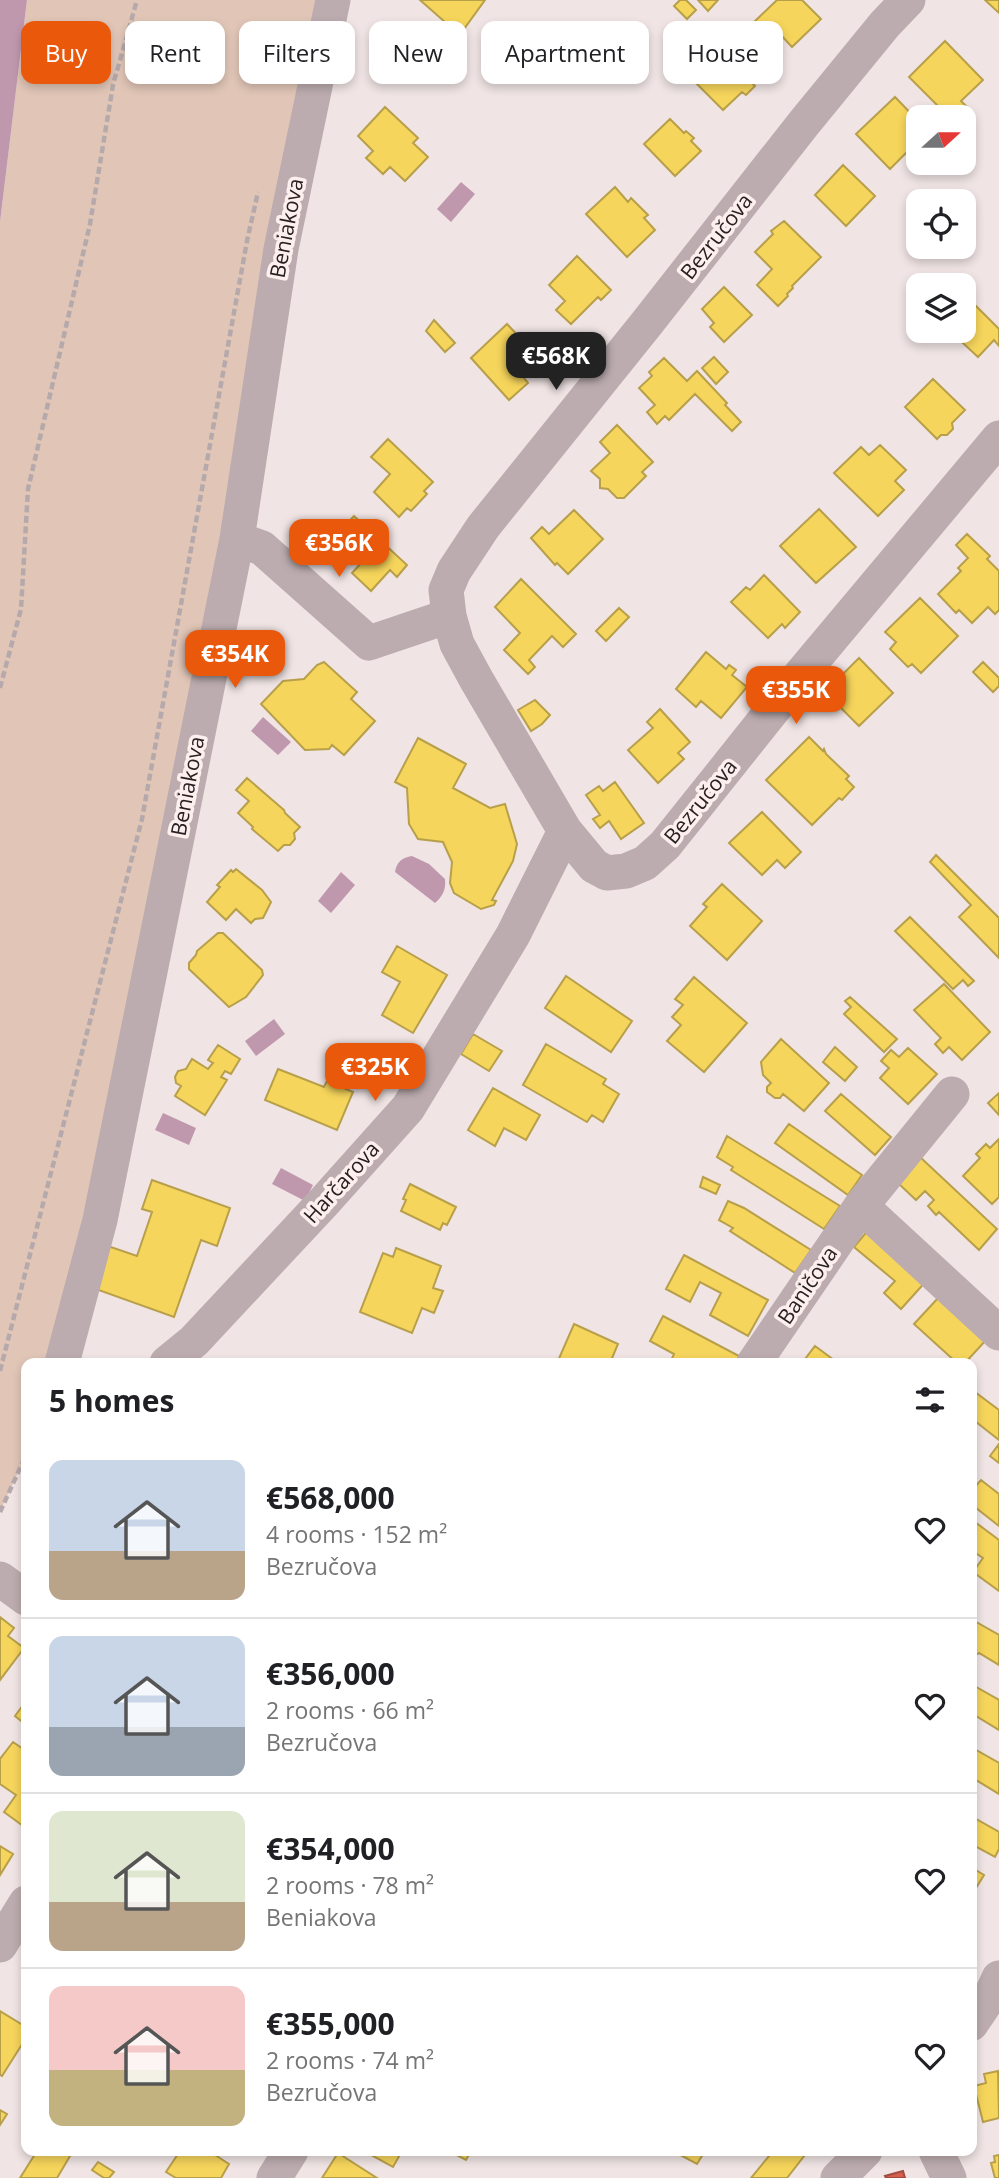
<!DOCTYPE html>
<meta charset="utf-8">
<style>
:root{--surface:#fff;--page:#f6f6f6;--text:#202124;--muted:#757577;--line:#e0e0e0;--accent:#ea580c}
body{margin:0;font-family:"Open Sans",sans-serif;background:var(--page);color:var(--text);height:100vh;display:flex;flex-direction:column;font-size:26px;white-space:nowrap}
*{box-sizing:border-box;margin:0}
p{font-size:23px;color:var(--muted)}
.icon{flex:none;width:38px;height:38px;fill:none;stroke:currentColor;stroke-width:2;stroke-linecap:round;stroke-linejoin:round}
.map{position:relative;flex:1;overflow:hidden}
.sheet{position:absolute;left:21px;top:1358px;width:956px;height:798px;display:flex;flex-direction:column;background:var(--surface);border-radius:14px;box-shadow:0 4px 10px #0003}
.sheet>*{flex:none}
.top-card{position:absolute;left:21px;top:21px;width:957px;height:63px;display:flex;gap:14px}
.needle{width:46px;rotate:69deg}
.tools{position:absolute;left:906px;top:105px;display:grid;gap:14px}
.tools a{display:grid;place-items:center;width:70px;height:70px;border-radius:14px;background:var(--surface);box-shadow:0 4px 10px #0003;font-size:35px}
.price{position:absolute;translate:-50% -60px;padding:0 16px;border-radius:14px;background:var(--accent);color:#fff;font-size:23px;line-height:46px;filter:drop-shadow(0 2px 4px #0008)}
.price::after{content:'';position:absolute;left:50%;top:42px;width:21px;height:16px;margin-left:-10px;background:inherit;clip-path:polygon(0 0,100% 0,50% 100%)}
.price.selected{background:#222;color:#fff}
ul{padding:0;list-style:none}
li{display:flex;align-items:center;gap:21px;height:175px;padding:0 28px}
li+li{border-top:2px solid var(--line)}
li span{display:grid;place-items:center;flex:none;width:196px;height:140px;border-radius:14px;color:#555}
li>.icon{margin-inline-start:auto}
span .icon{width:84px;height:84px;fill:#fffc;stroke-width:1}
li b{font-size:30px}
h2{display:flex;justify-content:space-between;align-items:center;height:84px;padding:0 28px;font-size:30px}
.chip{padding:0 24px;border-radius:14px;background:var(--surface);box-shadow:0 4px 10px #0003;font-size:24px;line-height:63px}
.chip.selected{background:var(--accent);color:#fff}
.map>svg:first-child{display:block}
</style>
<div class="map">
<svg width="999" height="2178" viewBox="0 0 999 2178">
<rect width="100%" height="100%" fill="#f0e4e4"/>
<path fill="#e1c6b7" d="M 27,0 L 333,0 L 62,1363 L 26,1363 L 26,1455 L 0,1512 L 0,222 Z"/>
<path fill="#c098ae" d="M 0,0 L 27,0 L 0,222 Z
M 461,182 L 475,194 L 451,222 L 437,209 Z
M 263,717 L 291,742 L 278,755 L 251,731 Z
M 412,856 L 429,864 L 445,879 C 446,890 443,896 435,903 L 395,872 C 397,861 402,858 412,856 Z
M 341,872 L 355,885 L 331,913 L 318,901 Z
M 274,1019 L 285,1034 L 256,1056 L 245,1041 Z
M 163,1113 L 196,1128 L 189,1145 L 155,1130 Z
M 281,1168 L 313,1185 L 305,1201 L 272,1184 Z"/>
<path fill="#f6d55c" stroke="#b89f4a" stroke-width="2" d="M 420,0 L 485,0 L 464,29 L 454,30 Z
M 680,0 L 686,0 L 696,10 L 687,19 L 674,6 Z
M 698,0 L 718,0 L 708,11 Z
M 777,0 L 802,0 L 821,19 L 792,47 L 780,34 L 772,40 L 754,22 Z
M 985,0 L 999,0 L 999,13 Z
M 945,41 L 983,80 L 961,101 L 973,113 L 964,121 L 964,117 L 949,117 L 909,77 Z
M 722,49 L 753,81 L 752,83 L 755,86 L 746,95 L 742,92 L 723,110 L 691,78 Z
M 895,97 L 919,122 L 919,159 L 916,162 L 906,153 L 890,169 L 856,134 Z
M 385,107 L 418,138 L 413,143 L 428,157 L 405,181 L 390,167 L 383,174 L 366,158 L 373,151 L 358,136 Z
M 670,119 L 684,133 L 686,131 L 694,138 L 691,141 L 701,151 L 675,176 L 644,144 Z
M 843,165 L 875,196 L 846,226 L 815,195 Z
M 615,187 L 628,202 L 631,198 L 648,215 L 644,218 L 655,230 L 627,257 L 586,214 Z
M 784,221 L 821,257 L 792,286 L 793,288 L 787,294 L 788,296 L 778,306 L 757,285 L 772,269 L 755,252 L 773,234 L 771,231 Z
M 577,256 L 611,290 L 601,300 L 598,297 L 571,324 L 556,310 L 565,301 L 549,285 Z
M 724,287 L 752,315 L 724,342 L 710,327 L 714,323 L 702,309 Z
M 972,302 L 999,329 L 999,346 L 994,340 L 978,357 L 950,331 L 964,331 L 964,310 Z
M 434,320 L 455,343 L 445,352 L 426,331 Z
M 507,324 L 521,339 L 529,333 L 543,348 L 536,355 L 542,361 L 524,378 L 528,383 L 509,400 L 471,358 Z
M 714,357 L 728,372 L 716,384 L 702,368 Z
M 664,358 L 687,381 L 697,371 L 727,403 L 725,405 L 741,422 L 732,431 L 695,394 L 669,420 L 665,416 L 657,424 L 647,412 L 655,405 L 639,388 L 652,376 L 649,372 Z
M 933,379 L 965,410 L 952,423 L 953,429 L 947,435 L 941,435 L 937,439 L 905,407 Z
M 617,425 L 653,462 L 642,472 L 646,476 L 624,498 L 617,498 L 608,489 L 600,488 L 600,479 L 591,471 L 610,453 L 600,442 Z
M 388,439 L 433,482 L 424,491 L 427,494 L 411,511 L 407,508 L 399,517 L 374,492 L 390,474 L 371,457 Z
M 880,445 L 906,470 L 895,481 L 904,490 L 878,516 L 834,473 L 861,447 L 869,455 Z
M 819,509 L 856,547 L 816,583 L 780,546 Z
M 574,510 L 603,539 L 568,574 L 557,563 L 555,565 L 531,538 L 542,527 L 549,534 Z
M 354,516 L 407,565 L 397,577 L 390,570 L 371,591 L 352,573 L 364,560 L 336,536 Z
M 967,534 L 990,556 L 987,559 L 999,571 L 999,610 L 995,614 L 988,607 L 972,623 L 959,610 L 956,613 L 938,594 L 961,571 L 958,568 L 968,558 L 956,545 Z
M 764,575 L 800,612 L 785,628 L 782,624 L 768,638 L 731,602 L 746,587 L 750,590 Z
M 521,579 L 576,634 L 563,647 L 552,636 L 529,660 L 535,667 L 528,674 L 504,650 L 520,633 L 495,607 Z
M 920,598 L 958,636 L 921,673 L 912,664 L 908,667 L 890,649 L 896,642 L 885,632 Z
M 619,608 L 629,617 L 606,641 L 596,631 Z
M 706,652 L 726,669 L 729,665 L 736,670 L 732,675 L 747,687 L 721,718 L 701,701 L 696,707 L 676,689 Z
M 859,658 L 893,693 L 859,726 L 825,692 Z
M 324,662 L 357,692 L 351,699 L 375,721 L 344,755 L 332,745 L 329,749 L 305,750 L 261,704 L 283,681 L 304,679 L 317,665 Z
M 983,662 L 999,678 L 999,686 L 993,692 L 973,672 Z
M 535,700 L 550,715 L 542,724 L 531,731 L 518,710 Z
M 660,709 L 690,742 L 678,753 L 684,759 L 658,783 L 628,750 L 653,728 L 647,722 Z
M 809,737 L 823,751 L 824,749 L 826,754 L 849,776 L 846,779 L 854,787 L 842,800 L 839,798 L 812,825 L 766,780 Z
M 418,738 L 466,764 L 453,788 L 490,808 L 505,804 L 517,844 L 513,861 L 492,900 L 496,901 L 494,905 L 481,909 L 454,893 L 450,883 L 452,862 L 443,842 L 418,839 L 409,824 L 407,788 L 395,782 Z
M 247,778 L 284,810 L 285,813 L 300,827 L 294,833 L 295,839 L 290,845 L 284,845 L 278,851 L 252,829 L 253,827 L 238,813 L 249,801 L 236,790 Z
M 615,782 L 644,823 L 621,839 L 609,821 L 600,828 L 593,819 L 600,815 L 586,795 L 599,786 L 603,791 Z
M 762,812 L 801,852 L 785,868 L 777,860 L 762,875 L 729,843 Z
M 936,855 L 999,918 L 999,958 L 959,917 L 971,905 L 930,862 Z
M 236,869 L 262,890 L 271,902 L 263,918 L 255,919 L 251,923 L 236,909 L 226,920 L 207,902 L 220,887 L 217,885 L 231,870 L 233,872 Z
M 722,884 L 762,921 L 727,960 L 690,926 L 707,907 L 703,904 Z
M 910,917 L 974,981 L 968,986 L 963,980 L 953,989 L 895,931 Z
M 218,933 L 223,933 L 262,970 L 263,975 L 246,997 L 229,1007 L 189,969 L 189,963 L 196,955 L 197,951 Z
M 397,946 L 447,975 L 413,1033 L 382,1015 L 400,982 L 382,972 Z
M 566,976 L 632,1021 L 611,1052 L 545,1008 Z
M 694,977 L 747,1023 L 704,1072 L 667,1041 L 681,1025 L 672,1017 L 683,1005 L 675,999 Z
M 944,984 L 990,1032 L 962,1060 L 949,1047 L 943,1053 L 935,1044 L 941,1038 L 914,1010 Z
M 850,997 L 897,1039 L 884,1052 L 844,1014 L 851,1007 L 845,1001 Z
M 473,1034 L 502,1051 L 489,1071 L 461,1054 Z
M 781,1039 L 829,1083 L 804,1111 L 783,1094 L 780,1098 L 775,1098 L 767,1092 L 767,1087 L 771,1083 L 763,1075 L 761,1062 Z
M 546,1044 L 606,1079 L 603,1084 L 619,1094 L 603,1122 L 592,1115 L 587,1122 L 523,1085 Z
M 218,1045 L 240,1059 L 231,1074 L 225,1071 L 221,1077 L 227,1080 L 205,1115 L 175,1096 L 181,1086 L 176,1083 L 175,1077 L 178,1071 L 186,1069 L 192,1059 L 208,1069 L 213,1063 L 208,1060 Z
M 835,1047 L 857,1067 L 845,1081 L 823,1062 Z
M 908,1048 L 937,1074 L 908,1104 L 880,1078 L 889,1068 L 881,1061 L 891,1050 L 899,1057 Z
M 278,1069 L 324,1087 L 327,1081 L 353,1092 L 337,1130 L 265,1100 Z
M 493,1088 L 540,1115 L 526,1140 L 504,1128 L 495,1146 L 468,1130 Z
M 999,1093 L 999,1115 L 988,1103 Z
M 841,1094 L 891,1137 L 875,1155 L 825,1111 Z
M 789,1124 L 862,1175 L 848,1195 L 775,1143 Z
M 727,1136 L 840,1206 L 824,1229 L 731,1170 L 733,1167 L 717,1157 Z
M 999,1139 L 999,1197 L 992,1204 L 963,1176 L 980,1158 L 976,1154 L 986,1144 L 990,1148 Z
M 920,1157 L 997,1229 L 979,1250 L 939,1212 L 936,1215 L 928,1206 L 934,1200 L 925,1191 L 916,1200 L 899,1184 Z
M 703,1177 L 720,1185 L 716,1194 L 700,1187 Z
M 152,1180 L 230,1208 L 217,1246 L 201,1240 L 174,1317 L 90,1287 L 105,1245 L 137,1256 L 152,1212 L 142,1209 Z
M 410,1184 L 456,1207 L 447,1225 L 443,1223 L 440,1230 L 401,1211 L 406,1200 L 403,1199 Z
M 728,1201 L 744,1208 L 811,1250 L 795,1273 L 730,1231 L 733,1228 L 719,1220 Z
M 869,1229 L 928,1279 L 901,1309 L 884,1293 L 895,1281 L 854,1247 Z
M 396,1248 L 441,1266 L 433,1288 L 443,1291 L 434,1313 L 422,1308 L 412,1333 L 360,1312 L 383,1253 L 393,1257 Z
M 684,1255 L 768,1300 L 748,1336 L 710,1315 L 721,1293 L 700,1282 L 690,1302 L 666,1289 Z
M 939,1297 L 986,1340 L 965,1363 L 957,1363 L 914,1324 Z
M 663,1316 L 739,1356 L 736,1363 L 670,1363 L 674,1354 L 650,1341 Z
M 574,1324 L 618,1344 L 610,1363 L 557,1363 Z
M 815,1346 L 838,1363 L 802,1363 Z
M 971,1389 L 999,1410 L 999,1440 L 971,1418 Z
M 999,1444 L 999,1463 L 990,1456 Z
M 981,1480 L 999,1494 L 999,1526 L 971,1504 L 971,1491 Z
M 971,1519 L 999,1540 L 999,1591 L 973,1572 L 983,1558 L 971,1550 Z
M 0,1617 L 14,1628 L 8,1636 L 24,1648 L 0,1680 Z
M 971,1619 L 999,1635 L 999,1665 L 979,1653 L 974,1656 L 971,1654 Z
M 971,1684 L 999,1700 L 999,1730 L 971,1713 Z
M 26,1701 L 26,1725 L 15,1716 Z
M 13,1742 L 26,1751 L 26,1828 L 4,1812 L 16,1795 L 0,1784 L 0,1759 Z
M 971,1747 L 999,1763 L 999,1794 L 971,1777 Z
M 971,1816 L 999,1832 L 999,1849 L 995,1857 L 971,1844 Z
M 0,1846 L 13,1854 L 0,1875 Z
M 971,1867 L 984,1875 L 971,1896 Z
M 0,2011 L 26,2027 L 26,2038 L 2,2076 L 0,2075 Z
M 998,2071 L 999,2118 L 983,2122 L 974,2086 L 986,2083 L 984,2074 Z
M 0,2110 L 7,2114 L 0,2125 Z
M 37,2151 L 73,2151 L 57,2178 L 20,2178 Z
M 180,2151 L 209,2151 L 229,2164 L 221,2178 L 176,2178 L 166,2172 Z
M 374,2151 L 402,2151 L 393,2167 L 371,2155 Z
M 449,2151 L 471,2151 L 466,2160 Z
M 673,2151 L 705,2151 L 697,2164 Z
M 773,2151 L 808,2151 L 787,2178 L 751,2178 Z
M 338,2153 L 377,2178 L 322,2178 Z
M 999,2155 L 999,2178 L 995,2178 L 991,2163 L 995,2162 L 994,2156 Z
M 98,2162 L 114,2172 L 109,2178 L 104,2178 L 92,2170 Z"/>
<path fill="#d6604d" stroke="#a24d40" stroke-width="2" d="M 903,2171 L 905,2178 L 886,2178 L 885,2176 Z"/>
<g fill="none" stroke-linecap="round" stroke-linejoin="round">
<path stroke="#b5a9ab" stroke-width="4.5" stroke-dasharray="7 3.5" stroke-linecap="butt" d="M 0,688 L 21,609 L 28,489 L 90,224 L 113,85 L 137,0
M 0,1371 L 142,819 L 247,241 L 258,192
M 0,1512 L 26,1455"/>
<path stroke="#bcacaf" stroke-width="35" d="M 908,0 L 885,24 L 804,123 L 647,323 L 483,527 L 454,571 L 446,590 L 449,616 L 457,644 L 476,679 L 565,831 L 594,866 L 607,873 L 626,871 L 645,863 L 665,845 L 803,672 L 999,438
M 237,539 L 262,548 L 369,643 L 449,616
M 861,1206 L 999,1333
M 62,1363 L 100,1220 L 237,539 L 281,249 L 333,0
M 167,1363 L 194,1341 L 323,1203 L 408,1108 L 513,935 L 565,831
M 754,1363 L 861,1206 L 952,1094
M 0,1579 L 26,1598
M 0,1945 L 26,1903
M 971,2024 L 992,1993 L 999,1978
M 936,2151 L 949,2178
M 274,2178 L 291,2151
M 838,2178 L 865,2151"/>
</g>
<g text-anchor="middle" dominant-baseline="central" stroke-width="7" stroke-linejoin="round" paint-order="stroke">
<g font-size="21" fill="#292121" stroke="#fdefee">
<text transform="translate(286 228) rotate(-79)">Beniakova</text>
<text transform="translate(716 236) rotate(-52)">Bezručova</text>
<text transform="translate(187 786) rotate(-79)">Beniakova</text>
<text transform="translate(700 801) rotate(-51)">Bezručova</text>
<text transform="translate(341 1182) rotate(-48)">Harčarova</text>
<text transform="translate(807 1285) rotate(-56)">Baničova</text>
</g>
</g>
</svg>
<div class="tools">
<a><svg class="needle" viewBox="-14 -14 28 28"><path d="M0-13l5 13h-10z" fill="#e53935"/><path d="M0 13l5-13h-10z" fill="#757577"/></svg></a>
<a><svg class="icon" aria-label="locate" viewBox="0 0 24 24"><circle cx="12" cy="12" r="6"/><path d="M12 2v4M12 18v4M2 12h4M18 12h4"/></svg></a>
<a><svg class="icon" aria-label="layers" viewBox="0 0 24 24"><path d="M12 4l9 5-9 5-9-5zM3 14l9 5 9-5"/></svg></a>
</div>
<b class="price selected" style="left:556px;top:392px">€568K</b>
<b class="price" style="left:339px;top:579px">€356K</b>
<b class="price" style="left:235px;top:690px">€354K</b>
<b class="price" style="left:796px;top:726px">€355K</b>
<b class="price" style="left:375px;top:1103px">€325K</b>
<div class="top-card">
<a class="chip selected">Buy</a>
<a class="chip">Rent</a>
<a class="chip">Filters</a>
<a class="chip">New</a>
<a class="chip">Apartment</a>
<a class="chip">House</a>
</div>
<section class="sheet">
<h2>5 homes<svg class="icon" aria-label="filters" viewBox="0 0 24 24"><path d="M4 7h16M4 17h16"/><circle cx="9" cy="7" r="2"/><circle cx="15" cy="17" r="2"/></svg></h2>
<ul>
<li><span style="background:linear-gradient(#c9d6e8 65%,#b9a48a 0)"><svg class="icon" aria-label="home" viewBox="0 0 24 24"><path d="M3 11l9-7 9 7M6 9v11h12V9"/></svg></span><div><b>€568,000</b><p>4 rooms · 152 m²</p><p>Bezručova</p></div><svg class="icon" aria-label="heart" viewBox="0 0 24 24"><path d="M12 20l-8-8c-3-5 5-10 8-4 3-6 11-1 8 4z"/></svg></li>
<li><span style="background:linear-gradient(#c9d6e8 65%,#9aa5b1 0)"><svg class="icon" aria-label="home" viewBox="0 0 24 24"><path d="M3 11l9-7 9 7M6 9v11h12V9"/></svg></span><div><b>€356,000</b><p>2 rooms · 66 m²</p><p>Bezručova</p></div><svg class="icon" aria-label="heart" viewBox="0 0 24 24"><path d="M12 20l-8-8c-3-5 5-10 8-4 3-6 11-1 8 4z"/></svg></li>
<li><span style="background:linear-gradient(#dfe7d0 65%,#b9a48a 0)"><svg class="icon" aria-label="home" viewBox="0 0 24 24"><path d="M3 11l9-7 9 7M6 9v11h12V9"/></svg></span><div><b>€354,000</b><p>2 rooms · 78 m²</p><p>Beniakova</p></div><svg class="icon" aria-label="heart" viewBox="0 0 24 24"><path d="M12 20l-8-8c-3-5 5-10 8-4 3-6 11-1 8 4z"/></svg></li>
<li><span style="background:linear-gradient(#f6c9c9 60%,#c2b280 0)"><svg class="icon" aria-label="home" viewBox="0 0 24 24"><path d="M3 11l9-7 9 7M6 9v11h12V9"/></svg></span><div><b>€355,000</b><p>2 rooms · 74 m²</p><p>Bezručova</p></div><svg class="icon" aria-label="heart" viewBox="0 0 24 24"><path d="M12 20l-8-8c-3-5 5-10 8-4 3-6 11-1 8 4z"/></svg></li>
</ul>
</section>
</div>
